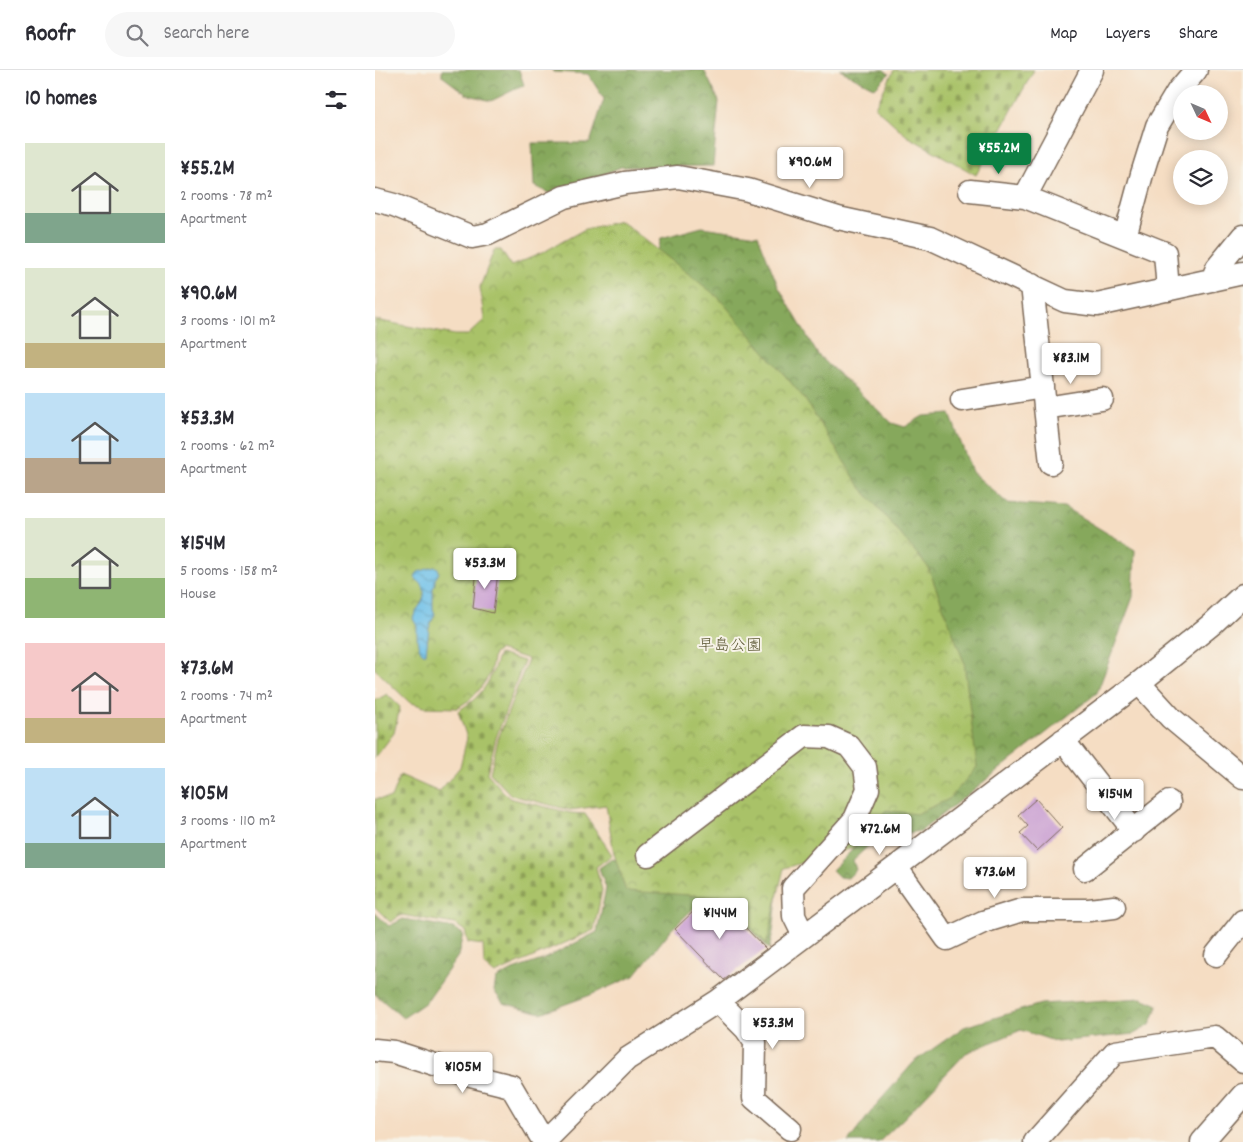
<!DOCTYPE html>
<meta charset="utf-8">
<style>
:root{--surface:#fff;--page:#f7f7f7;--text:#2b2b33;--muted:#7c7c81;--line:#e1e1e2;--accent:#0b8043}
body{margin:0;font-family:Dekko,"Klee One",sans-serif;background:var(--page);color:var(--text);height:100vh;display:flex;flex-direction:column;font-size:19px;white-space:nowrap}
*{box-sizing:border-box;margin:0}
p{font-size:16px;color:var(--muted)}
.icon{flex:none;width:28px;height:28px;fill:none;stroke:currentColor;stroke-width:2;stroke-linecap:round;stroke-linejoin:round}
.map{position:relative;flex:1;overflow:hidden}
.details{display:flex;flex-direction:column;background:var(--surface);width:375px}
.details>*{flex:none}
.needle{width:32px;rotate:134deg}
.buttons{position:absolute;left:798px;top:15px;display:grid;gap:10px}
.buttons a{display:grid;place-items:center;width:55px;height:55px;border-radius:50%;background:var(--surface);box-shadow:0 2px 12px #0003;font-size:25px}
.price{position:absolute;translate:-50% -42px;padding:0 11px;border-radius:5px;background:#fff;color:#222;font-size:16px;line-height:32px;filter:drop-shadow(0 1px 2px #0008)}
.price::after{content:'';position:absolute;left:50%;top:30px;width:15px;height:11px;margin-left:-8px;background:inherit;clip-path:polygon(0 0,100% 0,50% 100%)}
.price.current{background:var(--accent);color:#fff}
ul{padding:0;list-style:none}
li{display:flex;align-items:center;gap:15px;height:125px;padding:0 25px}
li span{display:grid;place-items:center;flex:none;width:140px;height:100px;border-radius:0px;color:#555}
li>.icon{margin-inline-start:auto}
span .icon{width:60px;height:60px;fill:#fffc;stroke-width:1}
li b{font-size:21px}
h2{display:flex;justify-content:space-between;align-items:center;height:60px;padding:0 25px;font-size:21px}
header{display:flex;align-items:center;gap:30px;box-sizing:border-box;height:70px;padding:0 25px;background:var(--surface);border-bottom:1px solid var(--line)}
header strong{font-size:24px}
nav{display:flex;gap:28px;margin-inline-start:auto;font-size:18px}
.search{width:350px;height:45px;background:var(--page);display:flex;align-items:center;gap:12px;box-sizing:border-box;padding:0 18px;border-radius:28px;color:var(--muted);font-size:19px}
main{display:flex;flex:1;min-height:0}
.map>svg:first-child{display:block}
</style>
<header>
<strong>Roofr</strong>
<div class="search"><svg class="icon" aria-label="search" viewBox="0 0 24 24"><circle cx="10" cy="10" r="6"/><path d="M15 15l6 6"/></svg>Search here</div>
<nav><a>Map</a><a>Layers</a><a>Share</a></nav>
</header>
<main>
<section class="details">
<h2>10 homes<svg class="icon" aria-label="filters" viewBox="0 0 24 24"><path d="M4 7h16M4 17h16"/><circle cx="9" cy="7" r="2"/><circle cx="15" cy="17" r="2"/></svg></h2>
<ul>
<li><span style="background:linear-gradient(#dfe7d0 70%,#7fa58c 0)"><svg class="icon" aria-label="home" viewBox="0 0 24 24"><path d="M3 11l9-7 9 7M6 9v11h12V9"/></svg></span><div><b>¥55.2M</b><p>2 rooms · 78 m²</p><p>Apartment</p></div></li>
<li><span style="background:linear-gradient(#dfe7d0 75%,#c2b280 0)"><svg class="icon" aria-label="home" viewBox="0 0 24 24"><path d="M3 11l9-7 9 7M6 9v11h12V9"/></svg></span><div><b>¥90.6M</b><p>3 rooms · 101 m²</p><p>Apartment</p></div></li>
<li><span style="background:linear-gradient(#bfe0f5 65%,#b9a48a 0)"><svg class="icon" aria-label="home" viewBox="0 0 24 24"><path d="M3 11l9-7 9 7M6 9v11h12V9"/></svg></span><div><b>¥53.3M</b><p>2 rooms · 62 m²</p><p>Apartment</p></div></li>
<li><span style="background:linear-gradient(#dfe7d0 60%,#8fb573 0)"><svg class="icon" aria-label="home" viewBox="0 0 24 24"><path d="M3 11l9-7 9 7M6 9v11h12V9"/></svg></span><div><b>¥154M</b><p>5 rooms · 158 m²</p><p>House</p></div></li>
<li><span style="background:linear-gradient(#f6c9c9 75%,#c2b280 0)"><svg class="icon" aria-label="home" viewBox="0 0 24 24"><path d="M3 11l9-7 9 7M6 9v11h12V9"/></svg></span><div><b>¥73.6M</b><p>2 rooms · 74 m²</p><p>Apartment</p></div></li>
<li><span style="background:linear-gradient(#bfe0f5 75%,#7fa58c 0)"><svg class="icon" aria-label="home" viewBox="0 0 24 24"><path d="M3 11l9-7 9 7M6 9v11h12V9"/></svg></span><div><b>¥105M</b><p>3 rooms · 110 m²</p><p>Apartment</p></div></li>
</ul>
</section>
<div class="map">
<svg width="868" height="1072" viewBox="0 0 868 1072">
<defs>
<pattern id="forest-crowns" width="20" height="18" patternUnits="userSpaceOnUse" patternTransform="scale(1.25)"><rect width="20" height="18" fill="#86a85c"/><path d="M2 6a3 3 0 1 1 6 0M12 15a3 3 0 1 1 6 0" fill="none" stroke="#6f894b"/></pattern>
<pattern id="cemetery-stones" width="16" height="16" patternUnits="userSpaceOnUse" patternTransform="scale(1.25)"><rect width="16" height="16" fill="#a9c268"/><path d="M2 7V4a2 2 0 0 1 4 0v3zM10 15v-3a2 2 0 0 1 4 0v3z" fill="#8b9e55"/></pattern>
<pattern id="park-crowns" width="20" height="18" patternUnits="userSpaceOnUse" patternTransform="scale(1.25)"><rect width="20" height="18" fill="#a9c268"/><path d="M2 6a3 3 0 1 1 6 0M12 15a3 3 0 1 1 6 0" fill="none" stroke="#8b9e55"/></pattern>
<pattern id="water-waves" width="16" height="10" patternUnits="userSpaceOnUse" patternTransform="scale(1.25)"><rect width="16" height="10" fill="#6cc0e9"/><path d="M0 5q4-4 8 0t8 0" fill="none" stroke="#5a9cbc"/></pattern>
</defs>
<rect width="100%" height="100%" fill="#f7f3e8"/>
<filter id="ink" filterUnits="userSpaceOnUse"><feTurbulence type="fractalNoise" baseFrequency=".02" numOctaves="2"/><feDisplacementMap in="SourceGraphic" scale="10" xChannelSelector="R" yChannelSelector="G"/><feConvolveMatrix kernelMatrix="1 2 1 2 8 2 1 2 1" color-interpolation-filters="sRGB"/></filter>
<filter id="wash" filterUnits="userSpaceOnUse"><feTurbulence type="fractalNoise" baseFrequency=".0096" numOctaves="4" result="noise"/><feDisplacementMap in="SourceGraphic" scale="20" xChannelSelector="R" yChannelSelector="G"/><feGaussianBlur stdDeviation="1.12" result="paint"/><feColorMatrix in="noise" values="0 0 0 0 0 0 0 0 0 0 0 0 0 0 0 0 0 1.4 0 .05"/><feComposite in="paint" operator="in"/></filter>
<g filter="url(#wash)">
<rect width="100%" height="100%" fill="#f5ddc3"/>
<path fill="url(#forest-crowns)" stroke="#60693d" d="M 67,0 L 144,0 L 149,15 L 116,31 L 91,24 L 67,6 Z
M 177,0 L 329,0 L 344,31 L 338,96 L 246,97 L 178,125 L 159,116 L 157,73 L 215,73 L 229,29 L 213,4 L 178,2 Z
M 465,0 L 509,0 L 514,4 L 500,18 Z
M 327,157 L 383,165 L 403,216 L 443,285 L 517,353 L 530,357 L 548,346 L 575,344 L 597,402 L 632,433 L 689,437 L 760,480 L 758,527 L 722,623 L 546,761 L 526,764 L 516,755 L 478,790 L 481,800 L 473,808 L 464,807 L 457,800 L 496,761 L 502,745 L 271,234 L 286,168 Z
M 237,789 L 258,794 L 406,796 L 398,862 L 394,879 L 347,830 L 323,834 L 296,860 L 259,906 L 213,926 L 166,943 L 128,933 L 119,921 L 121,909 L 138,900 L 167,890 L 222,862 L 231,818 L 224,798 Z
M 0,843 L 14,856 L 28,849 L 78,858 L 88,864 L 83,886 L 51,932 L 28,948 L 0,924 Z
M 767,928 L 783,935 L 775,955 L 759,964 L 682,972 L 646,960 L 591,983 L 528,1049 L 504,1072 L 473,1072 L 502,1034 L 539,992 L 589,957 L 666,934 Z"/>
<path fill="url(#cemetery-stones)" stroke="#727643" d="M 519,0 L 659,0 L 601,105 L 532,66 L 500,37 Z
M 124,584 L 149,591 L 121,668 L 112,703 L 134,728 L 196,743 L 210,744 L 237,785 L 221,797 L 227,820 L 219,860 L 120,904 L 109,895 L 108,875 L 93,873 L 90,861 L 80,854 L 27,845 L 15,852 L 0,837 L 0,729 L 16,728 L 25,705 L 64,722 L 85,697 L 92,668 L 83,641 C 110,624 114,613 124,584 Z
M 12,624 L 25,637 L 19,663 L 0,688 L 0,631 Z"/>
<path fill="url(#park-crowns)" stroke="#727643" d="M 246,151 L 343,227 L 429,328 L 484,415 L 553,497 L 589,592 L 602,697 L 574,729 L 541,744 L 511,740 L 478,778 L 409,798 L 400,836 L 392,874 L 348,827 L 251,821 L 239,784 L 231,735 L 195,740 L 136,725 L 115,703 L 123,669 L 153,589 L 124,580 L 119,584 L 115,604 L 105,619 L 96,629 L 82,638 L 49,637 L 34,632 L 0,599 L 0,250 L 80,265 L 93,265 L 109,250 L 105,217 L 119,180 L 126,180 L 136,196 L 167,183 L 210,159 Z"/>
<path fill="url(#water-waves)" stroke="#547584" d="M 59,497 L 62,497 C 66,502 63,505 60,509 L 60,515 L 58,518 L 58,539 L 60,544 L 54,558 L 51,583 L 48,584 C 41,577 42,565 42,556 L 38,549 C 40,538 55,529 47,515 C 45,511 41,511 40,506 L 43,502 Z"/>
<g id="blocks">
<path fill="#c89cd2" d="M 102,498 L 123,502 L 118,543 L 98,538 Z
M 661,729 L 687,758 L 662,781 L 645,763 L 653,756 L 643,745 Z
M 345,831 L 391,879 L 349,910 L 300,859 L 322,838 L 330,845 Z"/>
</g>
</g>
<g filter="url(#ink)">
<use href="#blocks" fill-opacity="0" stroke="#7c6958" stroke-width="1"/>
<g fill="none" stroke-linecap="round" stroke-linejoin="round">
<g stroke="#7c6958" stroke-width="25">
<path id="minor" d="M 717,0 L 650,127 L 790,183 L 793,220
M 595,121 L 650,127
M 0,130 L 19,135 L 97,167 L 113,164 L 189,127 L 250,113 L 303,107 L 373,120 L 463,148 L 555,168 L 690,231 L 722,235 L 868,203
M 750,167 L 767,104 L 782,56 L 803,21 L 821,0
M 837,210 L 842,198 L 868,166
M 657,215 L 676,393
M 587,330 L 668,317
M 670,338 L 727,329
M 764,613 L 796,648 L 868,708
M 688,670 L 759,761
M 273,785 L 429,666 L 454,667 L 474,676 L 490,697 L 493,719 L 480,749 L 418,818 L 419,846 L 429,866
M 521,797 L 572,869 L 608,852 L 647,840 L 714,840 L 739,837
M 710,799 L 794,732
M 841,885 L 868,851
M 343,931 L 371,959 L 380,972 L 379,1028 L 415,1059
M 0,980 L 19,982 L 88,1004 L 136,1016 L 169,1072
M 169,1072 L 252,989 L 343,931 L 521,797 L 764,613 L 837,554 L 868,525
M 660,1072 L 740,982 L 840,967 L 868,991
M 827,1072 L 868,1025"/>
</g>
<use href="#minor" stroke="#fff" stroke-width="22"/>
</g>
</g>
<g text-anchor="middle" dominant-baseline="central" stroke-width="4" stroke-linejoin="round" paint-order="stroke">
<g font-size="16" fill="#5c5834" stroke="#f7f3e8">
<text x="355" y="576">早島公園</text>
</g>
</g>
</svg>
<div class="buttons">
<a><svg class="needle" viewBox="-14 -14 28 28"><path d="M0-13l5 13h-10z" fill="#e53935"/><path d="M0 13l5-13h-10z" fill="#7c7c81"/></svg></a>
<a><svg class="icon" aria-label="layers" viewBox="0 0 24 24"><path d="M12 4l9 5-9 5-9-5zM3 14l9 5 9-5"/></svg></a>
</div>
<b class="price current" style="left:624px;top:105px">¥55.2M</b>
<b class="price" style="left:435px;top:119px">¥90.6M</b>
<b class="price" style="left:696px;top:315px">¥83.1M</b>
<b class="price" style="left:110px;top:520px">¥53.3M</b>
<b class="price" style="left:740px;top:751px">¥154M</b>
<b class="price" style="left:505px;top:786px">¥72.6M</b>
<b class="price" style="left:620px;top:829px">¥73.6M</b>
<b class="price" style="left:345px;top:870px">¥144M</b>
<b class="price" style="left:398px;top:980px">¥53.3M</b>
<b class="price" style="left:88px;top:1024px">¥105M</b>
</div>
</main>
